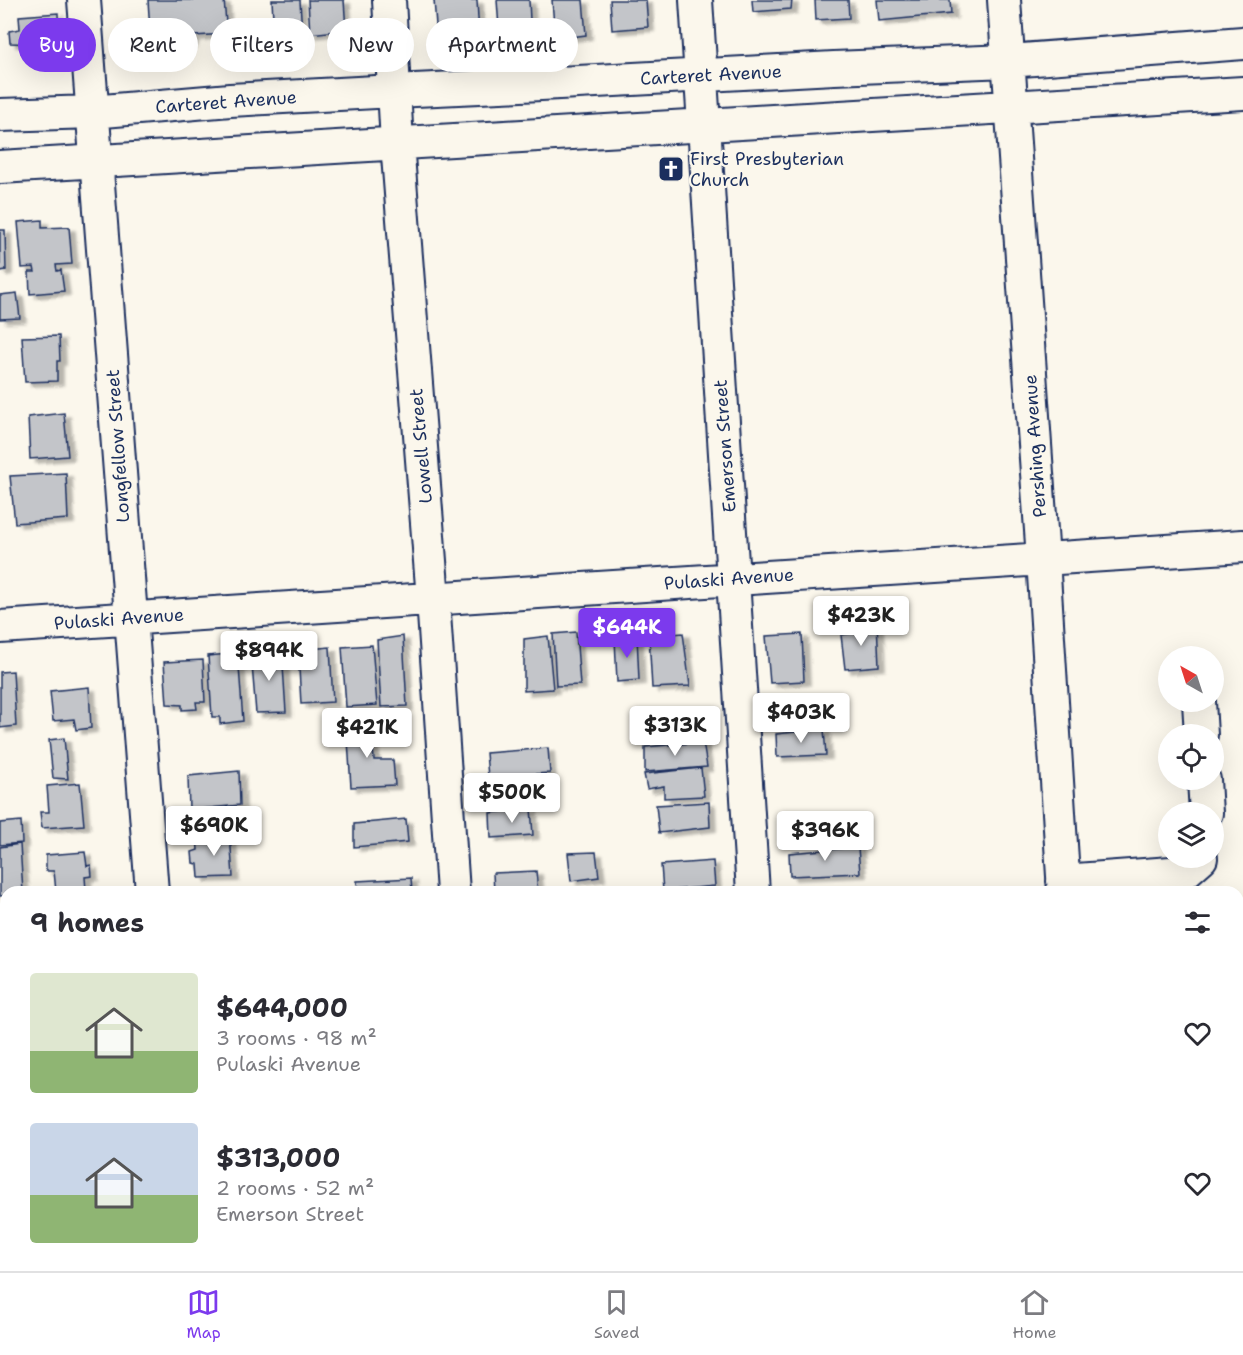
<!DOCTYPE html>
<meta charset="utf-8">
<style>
:root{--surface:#fff;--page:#f2f2f3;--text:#2b2b33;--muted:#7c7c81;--line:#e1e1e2;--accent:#7c3aed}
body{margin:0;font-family:"Shantell Sans",sans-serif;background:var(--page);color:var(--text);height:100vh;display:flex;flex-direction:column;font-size:22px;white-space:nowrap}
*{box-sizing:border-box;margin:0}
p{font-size:20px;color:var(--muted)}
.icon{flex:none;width:33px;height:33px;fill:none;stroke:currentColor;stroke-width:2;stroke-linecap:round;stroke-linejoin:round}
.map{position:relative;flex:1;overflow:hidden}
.drawer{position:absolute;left:0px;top:886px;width:1244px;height:386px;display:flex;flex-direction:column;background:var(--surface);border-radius:18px 18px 0 0;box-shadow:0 6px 24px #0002}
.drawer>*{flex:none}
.banner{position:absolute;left:18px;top:18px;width:600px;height:54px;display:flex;gap:12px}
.needle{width:39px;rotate:321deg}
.fabs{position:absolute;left:1158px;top:646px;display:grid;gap:12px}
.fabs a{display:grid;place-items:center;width:66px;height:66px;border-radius:50%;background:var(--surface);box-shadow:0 6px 24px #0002;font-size:30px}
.price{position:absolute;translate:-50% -51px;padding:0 14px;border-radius:6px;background:#fff;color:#222;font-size:20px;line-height:39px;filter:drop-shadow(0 2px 3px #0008)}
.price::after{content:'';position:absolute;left:50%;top:36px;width:18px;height:14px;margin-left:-9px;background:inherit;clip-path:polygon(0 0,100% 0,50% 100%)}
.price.selected{background:var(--accent);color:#fff}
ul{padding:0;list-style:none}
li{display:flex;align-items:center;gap:18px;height:150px;padding:0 30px}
li span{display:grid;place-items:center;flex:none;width:168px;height:120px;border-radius:6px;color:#555}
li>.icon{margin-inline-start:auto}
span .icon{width:72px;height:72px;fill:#fffc;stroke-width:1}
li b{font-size:26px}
h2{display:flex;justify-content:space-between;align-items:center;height:72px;padding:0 30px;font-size:26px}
.tag{padding:0 21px;border-radius:27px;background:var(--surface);box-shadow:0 6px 24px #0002;font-size:21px;line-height:54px}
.tag.selected{background:var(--accent);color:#fff}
.dock{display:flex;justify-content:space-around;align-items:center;height:84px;border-top:2px solid var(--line);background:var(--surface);font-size:16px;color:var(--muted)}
.dock a{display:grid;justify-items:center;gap:3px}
.dock .selected{color:var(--accent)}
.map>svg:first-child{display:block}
</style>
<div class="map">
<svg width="1243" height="1271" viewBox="0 0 1243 1271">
<defs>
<filter id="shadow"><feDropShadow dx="6" dy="4" stdDeviation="1.5" flood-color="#0004"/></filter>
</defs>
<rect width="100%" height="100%" fill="#fbf7ec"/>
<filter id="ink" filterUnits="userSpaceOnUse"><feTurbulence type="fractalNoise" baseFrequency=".0167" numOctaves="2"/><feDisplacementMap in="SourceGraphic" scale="12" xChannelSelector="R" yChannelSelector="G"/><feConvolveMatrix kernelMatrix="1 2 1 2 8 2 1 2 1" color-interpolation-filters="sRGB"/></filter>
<g filter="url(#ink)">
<path fill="#c3c5c9" stroke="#1b2f5e" stroke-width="1.5" filter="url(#shadow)" d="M 148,0 L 224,0 L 227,34 L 193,36 L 191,43 L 151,46 Z
M 272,0 L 300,0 L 302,34 L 274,37 Z
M 308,0 L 344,0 L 346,30 L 310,34 Z
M 434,0 L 477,0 L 479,36 L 437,38 Z
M 497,0 L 529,0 L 531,40 L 500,42 Z
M 552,0 L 583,0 L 586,35 L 555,39 Z
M 610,0 L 646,0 L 648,27 L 612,30 Z
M 752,0 L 792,0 L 791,9 L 753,12 Z
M 815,0 L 848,0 L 849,18 L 816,20 Z
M 877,0 L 950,0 L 951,14 L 879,21 Z
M 58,13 L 59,47 L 35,49 L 34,44 L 10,43 L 9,31 L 20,29 L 19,16 Z
M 42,220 L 42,228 L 69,227 L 72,264 L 56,265 L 57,271 L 61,270 L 64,291 L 30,294 L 29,272 L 35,272 L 34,267 L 22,268 L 18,222 Z
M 0,230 L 5,230 L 6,270 L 0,271 Z
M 17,293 L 20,318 L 0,319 L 0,295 Z
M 59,336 L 60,361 L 57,361 L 57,381 L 25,382 L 22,337 Z
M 64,413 L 68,456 L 30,459 L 28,417 Z
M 66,473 L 68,519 L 15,523 L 10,476 Z
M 877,622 L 879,666 L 845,669 L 841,635 L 853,633 L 853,626 Z
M 576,632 L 580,685 L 556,686 L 553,634 Z
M 683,633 L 690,686 L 652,688 L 649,636 Z
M 802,634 L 804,681 L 770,683 L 766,636 Z
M 403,636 L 407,706 L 381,707 L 377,640 Z
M 548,636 L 553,689 L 524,691 L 524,639 Z
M 637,636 L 639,680 L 617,682 L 615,639 Z
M 372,645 L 377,705 L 346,707 L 342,647 Z
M 330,647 L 333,702 L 301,704 L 298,650 Z
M 282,650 L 286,712 L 256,713 L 251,653 Z
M 238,653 L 243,721 L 220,724 L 220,717 L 212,717 L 208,656 Z
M 203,660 L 205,702 L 196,702 L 197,709 L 182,710 L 182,705 L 167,704 L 164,662 Z
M 13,671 L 16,726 L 0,728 L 0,672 Z
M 89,687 L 91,728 L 76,730 L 74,719 L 53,721 L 50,691 Z
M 675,711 L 678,740 L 650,743 L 647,713 Z
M 371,722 L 374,760 L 393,760 L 395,785 L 351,787 L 347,725 Z
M 824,729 L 826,755 L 777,757 L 776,734 Z
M 64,738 L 68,779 L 53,778 L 49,740 Z
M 703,742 L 707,767 L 645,772 L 645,747 Z
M 548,748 L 550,773 L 488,777 L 486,753 Z
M 701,768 L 704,796 L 664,798 L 664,786 L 647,789 L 644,774 Z
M 239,771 L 240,805 L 189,810 L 188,776 Z
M 80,783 L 84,825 L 42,828 L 40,812 L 49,812 L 47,786 Z
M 709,802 L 710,827 L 659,833 L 656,805 Z
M 531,808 L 533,835 L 491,838 L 490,813 Z
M 406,819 L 408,842 L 354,847 L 354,824 Z
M 21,821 L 22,843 L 0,845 L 0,823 Z
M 230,834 L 233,877 L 199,878 L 198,864 L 193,863 L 192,852 L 198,850 L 197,837 Z
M 20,844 L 23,892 L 6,892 L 6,896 L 0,896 L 0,847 Z
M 858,847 L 860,873 L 790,876 L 789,853 Z
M 85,852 L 87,866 L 91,865 L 92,876 L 85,877 L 86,890 L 56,892 L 54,871 L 46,871 L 46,855 Z
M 596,852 L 599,877 L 571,881 L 568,853 Z
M 713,861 L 715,886 L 663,891 L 661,865 Z
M 536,871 L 538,892 L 494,892 L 493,873 Z
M 411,878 L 412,892 L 358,892 L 357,881 Z
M 0,906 L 6,906 L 6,924 L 0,924 Z"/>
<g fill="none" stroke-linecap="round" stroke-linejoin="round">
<g stroke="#1b2f5e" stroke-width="36">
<path id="minor" d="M 84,0 L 152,892
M 389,0 L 397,143 L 433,599 L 453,892
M 696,0 L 753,892
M 1004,0 L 1043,559 L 1064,892
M 0,115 L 92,112 L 230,100 L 394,91 L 541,84 L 834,68 L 1008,61 L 1243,43
M 0,167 L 1243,93
M 0,627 L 1243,546
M 1199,702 L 1201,735
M 1204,780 L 1206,813
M 1063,881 L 1185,872 L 1201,858
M 0,1129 L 6,1129
M 0,1201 L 6,1207
M 73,1266 L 79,1271
M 102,1266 L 219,1271
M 479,1266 L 479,1271
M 777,1266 L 777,1271
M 1087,1266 L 1088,1271"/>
</g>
<use href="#minor" stroke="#fbf7ec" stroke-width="32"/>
</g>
</g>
<defs>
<g id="church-square" transform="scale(1.35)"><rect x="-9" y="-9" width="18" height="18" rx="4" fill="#1b2f5e" stroke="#fbf7ec"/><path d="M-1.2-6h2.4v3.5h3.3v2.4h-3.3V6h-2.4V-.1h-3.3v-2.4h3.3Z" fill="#fff"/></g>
</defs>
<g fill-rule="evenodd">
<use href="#church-square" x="671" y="169"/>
</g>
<g text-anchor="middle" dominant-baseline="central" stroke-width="4.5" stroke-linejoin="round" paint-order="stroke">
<g font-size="18" fill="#1b2f5e" stroke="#fbf7ec">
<text transform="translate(711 75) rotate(-3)">Carteret Avenue</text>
<text transform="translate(226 102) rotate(-4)">Carteret Avenue</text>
<text transform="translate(118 446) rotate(-94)">Longfellow Street</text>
<text transform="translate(421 446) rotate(-95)">Lowell Street</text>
<text transform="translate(725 446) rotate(-94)">Emerson Street</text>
<text transform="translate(1035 446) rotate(-94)">Pershing Avenue</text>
<text transform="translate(729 579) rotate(-4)">Pulaski Avenue</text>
<text transform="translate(119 619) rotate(-4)">Pulaski Avenue</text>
</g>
<g font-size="18" fill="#1b2f5e" stroke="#fbf7ec" text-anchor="start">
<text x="690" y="159">First Presbyterian<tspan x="690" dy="21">Church</tspan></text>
</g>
</g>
</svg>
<div class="fabs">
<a><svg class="needle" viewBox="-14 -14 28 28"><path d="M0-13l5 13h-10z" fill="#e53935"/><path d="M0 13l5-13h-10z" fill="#7c7c81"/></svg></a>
<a><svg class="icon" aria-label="locate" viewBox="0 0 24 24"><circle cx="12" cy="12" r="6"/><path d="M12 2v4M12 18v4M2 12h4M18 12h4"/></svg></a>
<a><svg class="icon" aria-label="layers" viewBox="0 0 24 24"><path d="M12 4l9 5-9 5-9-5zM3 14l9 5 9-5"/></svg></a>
</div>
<b class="price" style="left:861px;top:647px">$423K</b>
<b class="price selected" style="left:627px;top:659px">$644K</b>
<b class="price" style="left:269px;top:682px">$894K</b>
<b class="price" style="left:801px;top:744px">$403K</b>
<b class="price" style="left:675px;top:757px">$313K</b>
<b class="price" style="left:367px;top:759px">$421K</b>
<b class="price" style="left:512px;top:824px">$500K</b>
<b class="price" style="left:214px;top:857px">$690K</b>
<b class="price" style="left:825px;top:862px">$396K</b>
<div class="banner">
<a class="tag selected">Buy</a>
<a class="tag">Rent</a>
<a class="tag">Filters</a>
<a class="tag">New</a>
<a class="tag">Apartment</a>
</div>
<section class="drawer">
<h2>9 homes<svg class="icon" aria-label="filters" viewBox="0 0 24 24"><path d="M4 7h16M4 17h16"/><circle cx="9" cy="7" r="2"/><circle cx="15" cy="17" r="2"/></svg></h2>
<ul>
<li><span style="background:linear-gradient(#dfe7d0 65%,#8fb573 0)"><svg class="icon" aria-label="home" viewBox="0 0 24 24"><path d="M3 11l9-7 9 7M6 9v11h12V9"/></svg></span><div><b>$644,000</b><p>3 rooms · 98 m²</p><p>Pulaski Avenue</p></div><svg class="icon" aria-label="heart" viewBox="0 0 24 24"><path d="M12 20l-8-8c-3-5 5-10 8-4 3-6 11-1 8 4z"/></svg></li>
<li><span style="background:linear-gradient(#c9d6e8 60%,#8fb573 0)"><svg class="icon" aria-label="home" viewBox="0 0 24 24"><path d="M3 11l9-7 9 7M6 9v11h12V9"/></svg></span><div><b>$313,000</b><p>2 rooms · 52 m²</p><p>Emerson Street</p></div><svg class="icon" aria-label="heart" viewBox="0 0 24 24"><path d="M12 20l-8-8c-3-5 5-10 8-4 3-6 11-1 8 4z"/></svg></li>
</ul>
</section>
</div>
<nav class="dock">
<a class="selected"><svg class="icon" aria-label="map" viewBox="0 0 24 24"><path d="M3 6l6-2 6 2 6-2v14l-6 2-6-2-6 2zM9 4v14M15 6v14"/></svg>Map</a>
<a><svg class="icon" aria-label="saved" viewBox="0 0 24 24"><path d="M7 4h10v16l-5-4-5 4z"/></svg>Saved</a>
<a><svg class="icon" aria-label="home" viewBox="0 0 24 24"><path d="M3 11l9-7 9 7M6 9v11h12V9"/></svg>Home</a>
</nav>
